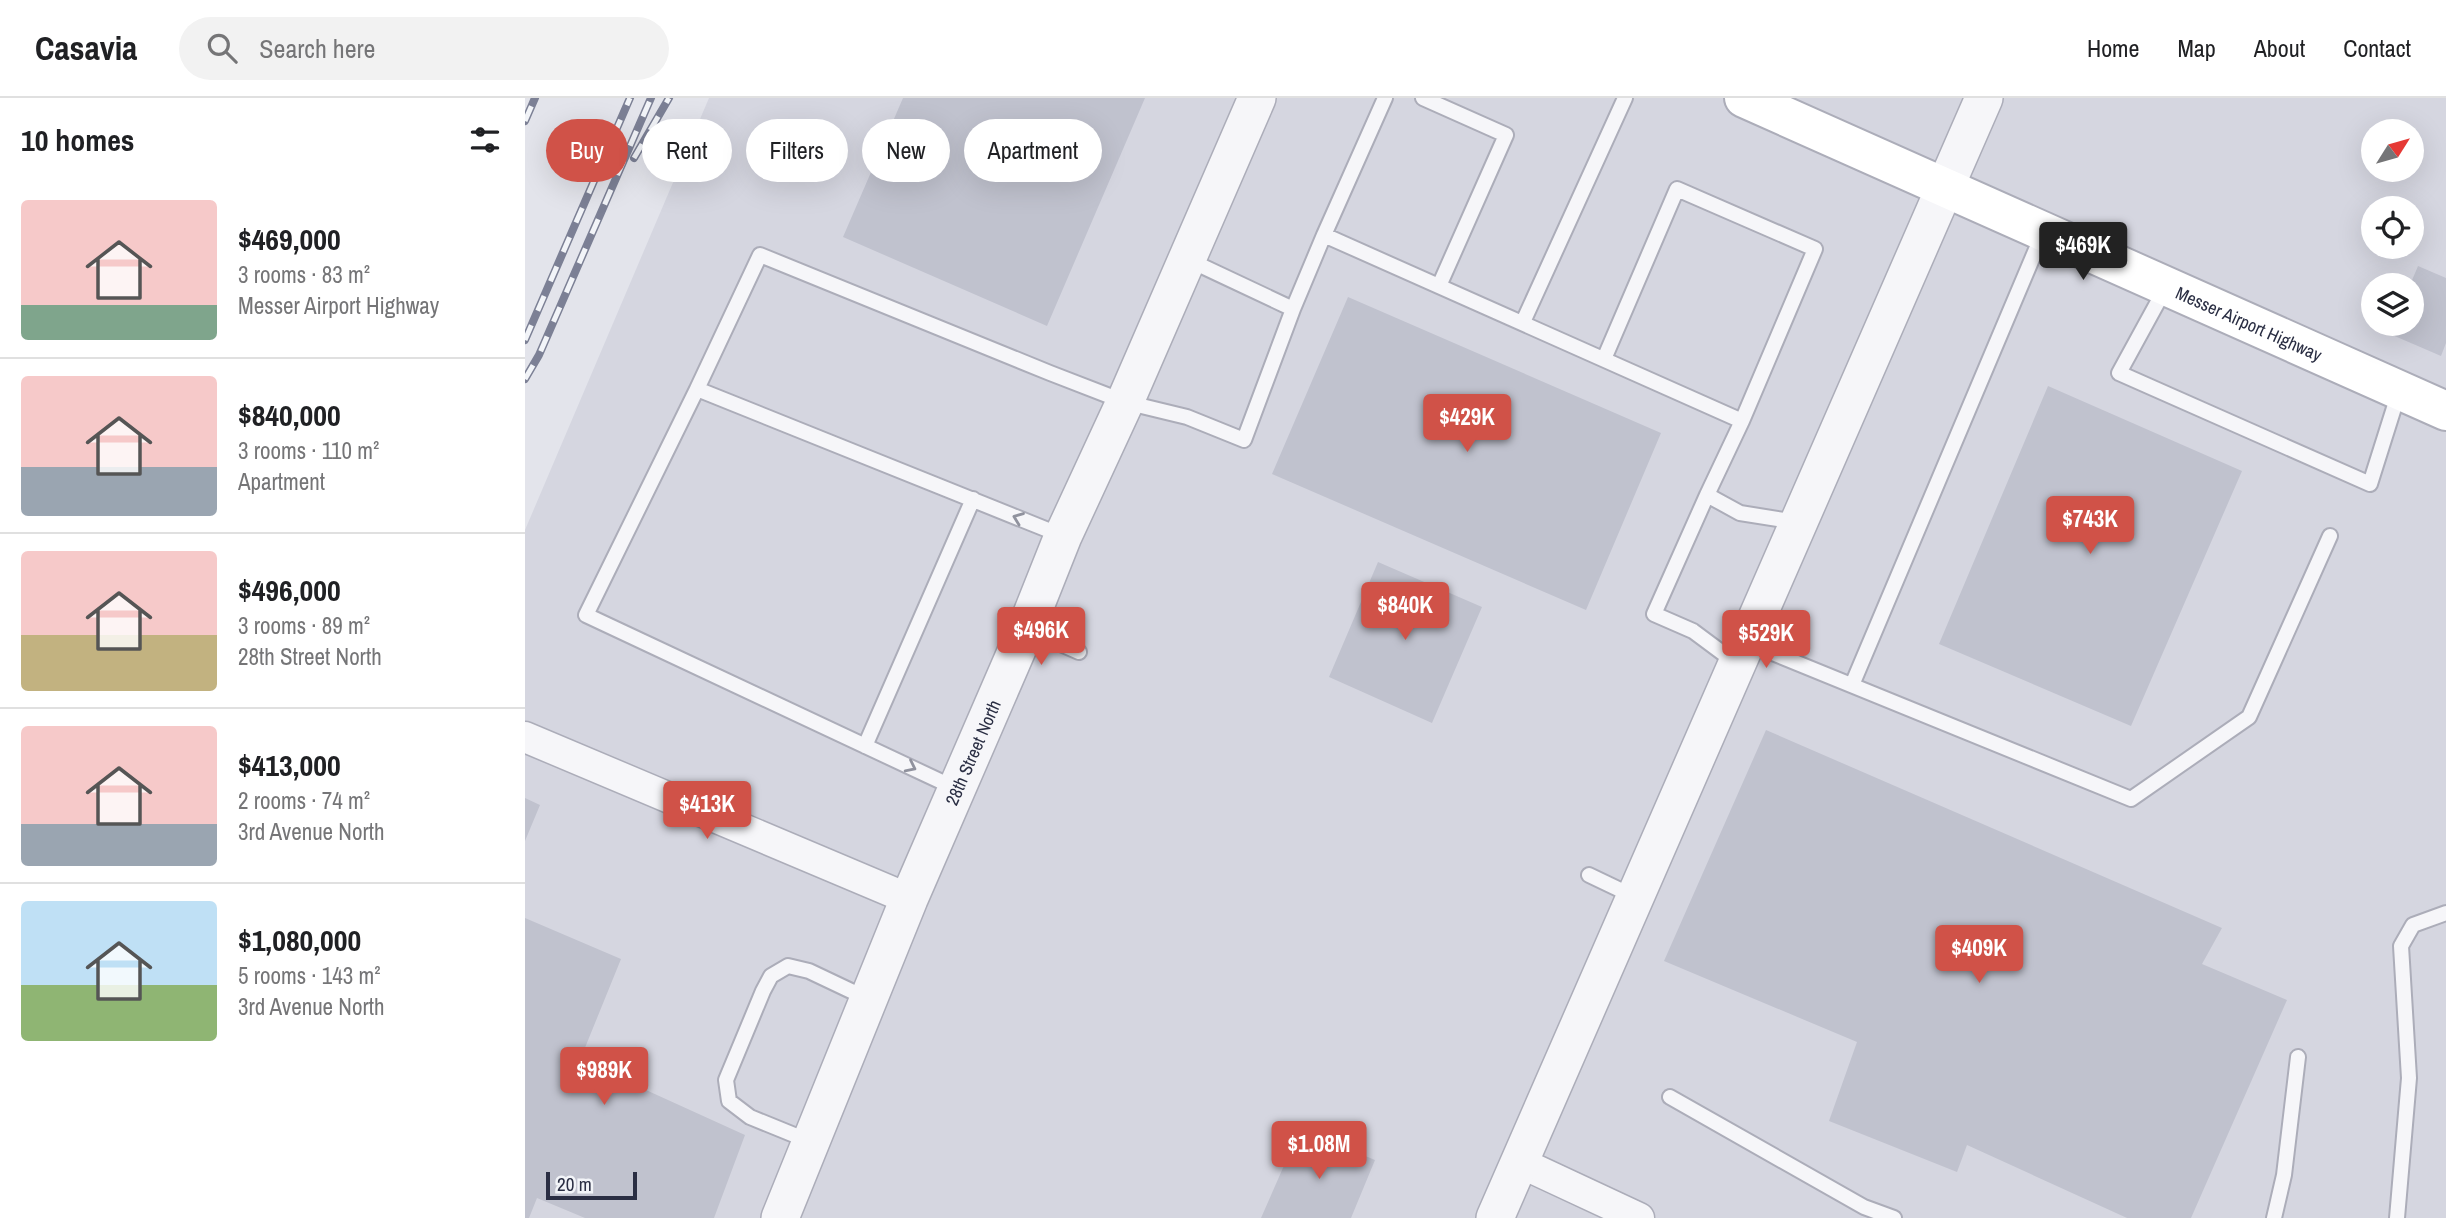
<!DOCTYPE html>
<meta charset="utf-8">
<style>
:root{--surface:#fff;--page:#f2f2f2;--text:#202124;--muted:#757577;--line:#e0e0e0;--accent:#d05248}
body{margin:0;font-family:"Archivo Narrow",sans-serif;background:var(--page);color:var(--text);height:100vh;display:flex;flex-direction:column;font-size:26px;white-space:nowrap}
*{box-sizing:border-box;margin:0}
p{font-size:23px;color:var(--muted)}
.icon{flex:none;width:38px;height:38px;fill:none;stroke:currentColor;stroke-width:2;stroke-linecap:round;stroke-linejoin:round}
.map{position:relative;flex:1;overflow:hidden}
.drawer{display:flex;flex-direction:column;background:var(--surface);width:525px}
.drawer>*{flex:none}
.hud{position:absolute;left:21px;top:21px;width:665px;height:63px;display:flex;gap:14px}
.needle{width:46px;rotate:53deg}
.fabs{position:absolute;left:1836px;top:21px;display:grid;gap:14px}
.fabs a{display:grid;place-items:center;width:63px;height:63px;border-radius:50%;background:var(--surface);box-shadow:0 7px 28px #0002;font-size:35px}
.scale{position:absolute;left:21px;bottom:18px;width:91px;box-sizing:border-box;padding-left:7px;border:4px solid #2a2e43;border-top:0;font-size:19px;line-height:24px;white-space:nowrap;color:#2a2e43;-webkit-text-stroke:5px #f2f4f8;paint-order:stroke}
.price{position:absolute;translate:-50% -60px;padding:0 16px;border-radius:7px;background:var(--accent);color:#fff;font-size:23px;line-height:46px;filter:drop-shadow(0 2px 4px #0008)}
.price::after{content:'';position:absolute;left:50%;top:42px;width:21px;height:16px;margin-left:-10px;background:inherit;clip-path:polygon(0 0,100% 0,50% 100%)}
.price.active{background:#222;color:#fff}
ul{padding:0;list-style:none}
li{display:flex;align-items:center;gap:21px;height:175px;padding:0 21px}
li+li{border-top:2px solid var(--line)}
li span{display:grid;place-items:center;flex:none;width:196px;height:140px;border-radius:7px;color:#555}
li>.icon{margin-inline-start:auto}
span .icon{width:84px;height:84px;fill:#fffc;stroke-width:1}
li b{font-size:30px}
h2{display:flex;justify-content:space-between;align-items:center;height:84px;padding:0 21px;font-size:30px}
.tag{padding:0 24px;border-radius:32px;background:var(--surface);box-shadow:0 7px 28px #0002;font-size:24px;line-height:63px}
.tag.active{background:var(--accent);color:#fff}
header{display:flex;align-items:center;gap:42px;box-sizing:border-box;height:98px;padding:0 35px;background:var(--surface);border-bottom:2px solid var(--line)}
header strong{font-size:33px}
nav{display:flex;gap:38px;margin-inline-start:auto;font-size:24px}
.search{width:490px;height:63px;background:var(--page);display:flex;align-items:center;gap:18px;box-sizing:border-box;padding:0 24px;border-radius:38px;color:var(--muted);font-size:26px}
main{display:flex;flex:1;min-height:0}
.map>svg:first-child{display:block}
</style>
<header>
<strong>Casavia</strong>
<div class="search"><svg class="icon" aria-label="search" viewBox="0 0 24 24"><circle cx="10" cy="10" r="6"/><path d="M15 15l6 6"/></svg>Search here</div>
<nav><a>Home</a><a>Map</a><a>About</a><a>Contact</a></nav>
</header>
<main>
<section class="drawer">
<h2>10 homes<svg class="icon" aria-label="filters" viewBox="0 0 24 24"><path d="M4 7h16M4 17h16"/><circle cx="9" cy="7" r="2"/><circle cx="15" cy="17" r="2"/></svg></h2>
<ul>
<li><span style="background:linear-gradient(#f6c9c9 75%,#7fa58c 0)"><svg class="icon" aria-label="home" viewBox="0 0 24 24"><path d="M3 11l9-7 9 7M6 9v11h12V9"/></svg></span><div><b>$469,000</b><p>3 rooms · 83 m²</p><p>Messer Airport Highway</p></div></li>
<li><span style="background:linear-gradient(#f6c9c9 65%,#9aa5b1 0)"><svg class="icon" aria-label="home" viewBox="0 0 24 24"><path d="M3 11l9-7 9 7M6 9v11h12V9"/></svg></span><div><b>$840,000</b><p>3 rooms · 110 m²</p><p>Apartment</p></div></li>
<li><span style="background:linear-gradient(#f6c9c9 60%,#c2b280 0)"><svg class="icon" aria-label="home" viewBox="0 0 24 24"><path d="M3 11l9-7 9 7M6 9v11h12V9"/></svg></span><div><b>$496,000</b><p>3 rooms · 89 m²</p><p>28th Street North</p></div></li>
<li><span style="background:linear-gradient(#f6c9c9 70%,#9aa5b1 0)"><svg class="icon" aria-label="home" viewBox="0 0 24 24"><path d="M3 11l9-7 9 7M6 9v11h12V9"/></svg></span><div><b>$413,000</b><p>2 rooms · 74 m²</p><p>3rd Avenue North</p></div></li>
<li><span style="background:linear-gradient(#bfe0f5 60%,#8fb573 0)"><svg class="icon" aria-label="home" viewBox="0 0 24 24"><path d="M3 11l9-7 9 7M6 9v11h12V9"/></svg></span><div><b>$1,080,000</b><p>5 rooms · 143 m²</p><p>3rd Avenue North</p></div></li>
</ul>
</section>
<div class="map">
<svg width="1921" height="1120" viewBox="0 0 1921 1120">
<rect width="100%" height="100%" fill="#e3e4eb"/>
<path fill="#d5d6e0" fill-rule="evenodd" d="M 184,0 L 1921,0 L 1921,1120 L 0,1120 L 0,432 ZM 1848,33 L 1886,33 L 1886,72 L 1848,72 ZM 1848,110 L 1886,110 L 1886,149 L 1848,149 ZM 1848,187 L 1886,187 L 1886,226 L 1848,226 Z"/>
<path fill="#c0c2ce" d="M 378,0 L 620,0 L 522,228 L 318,139 Z
M 1893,168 L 1921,180 L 1921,245 L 1916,258 L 1865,236 L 1869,226 L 1886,226 L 1885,187 Z
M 823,199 L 1136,335 L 1061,512 L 747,376 Z
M 1523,288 L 1717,373 L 1606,628 L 1414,546 Z
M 853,464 L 957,509 L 907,625 L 804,579 Z
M 1241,632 L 1697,830 L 1677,866 L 1762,902 L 1666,1120 L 1602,1120 L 1442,1047 L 1432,1074 L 1304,1023 L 1332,944 L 1139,863 Z
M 0,700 L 15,707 L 0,743 Z
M 0,820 L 96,861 L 55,962 L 220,1037 L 189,1120 L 60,1120 L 12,1100 L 4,1120 L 0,1120 Z
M 775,1031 L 850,1062 L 826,1120 L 736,1120 Z"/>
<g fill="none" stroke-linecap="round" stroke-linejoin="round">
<g stroke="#acadb9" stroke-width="18">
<path id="service" d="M 860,0 L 799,137 L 1217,323 L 1290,151 L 1152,91 L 1079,261
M 898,0 L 981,37 L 914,188
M 664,162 L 768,211 L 799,137
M 1641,189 L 1594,275 L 1845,386 L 1874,294
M 998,224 L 1100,0
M 172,291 L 61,517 L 432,691
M 1217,323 L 1182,397 L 1215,415 L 1272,424
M 1182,397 L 1129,516 L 1168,533 L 1211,565
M 538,438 L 172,291 L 235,157 L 525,275 L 600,304 L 662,319 L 719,342 L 768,211
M 502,531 L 554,554
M 1223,545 L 1606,701 L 1724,619 L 1805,438
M 1327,587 L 1518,135
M 340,648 L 448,401
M 1064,777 L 1110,799
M 1145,999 L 1339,1109 L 1369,1120
M 284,1043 L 225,1019 L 204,1003 L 201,982 L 238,893 L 246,878 L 263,868 L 284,873 L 343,901
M 1749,1120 L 1759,1077 L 1773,959
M 1872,1120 L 1884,980 L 1876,848 L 1888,827 L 1921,815"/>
</g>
<g stroke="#acadb9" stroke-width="33">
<path id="minor" d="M 0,639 L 384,801
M 994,1064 L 1114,1120"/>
</g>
<g stroke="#acadb9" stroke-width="40">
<g id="tertiary">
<path id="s1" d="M 255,1120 L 384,801 L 501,531 L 538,438 L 600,304 L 732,0"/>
<path d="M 970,1120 L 1459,0"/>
</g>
</g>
<g stroke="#acadb9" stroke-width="42">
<g id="secondary">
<path id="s2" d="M 1219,0 L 1921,313"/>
</g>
</g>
<use href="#service" stroke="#f6f6f9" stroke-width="14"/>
<use href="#minor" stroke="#f6f6f9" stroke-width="30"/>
<use href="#tertiary" stroke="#f6f6f9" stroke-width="37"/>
<use href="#secondary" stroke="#fff" stroke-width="38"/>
<g stroke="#7c8095" stroke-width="8">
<path id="rail" d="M 0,23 L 10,0
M 109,60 L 144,0
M 0,242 L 105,0
M 0,281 L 14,257 L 126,0"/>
</g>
<use href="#rail" stroke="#f2f4f8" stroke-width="5" stroke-dasharray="16" stroke-linecap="butt"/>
</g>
<defs><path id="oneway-chevron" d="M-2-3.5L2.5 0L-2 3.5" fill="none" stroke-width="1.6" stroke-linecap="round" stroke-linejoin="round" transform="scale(1.75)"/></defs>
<g stroke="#90929e">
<use href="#oneway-chevron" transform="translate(493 420) rotate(-159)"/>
<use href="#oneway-chevron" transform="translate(386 669) rotate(26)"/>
</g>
<g text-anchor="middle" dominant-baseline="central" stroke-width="5" stroke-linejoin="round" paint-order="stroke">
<g font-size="18" fill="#2a2e43" stroke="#f2f4f8">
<text stroke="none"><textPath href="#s2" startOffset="553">Messer Airport Highway</textPath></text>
<text stroke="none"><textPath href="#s1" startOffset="504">28th Street North</textPath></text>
</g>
</g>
</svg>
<div class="fabs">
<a><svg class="needle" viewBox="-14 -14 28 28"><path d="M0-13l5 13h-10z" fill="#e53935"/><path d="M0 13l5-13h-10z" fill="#757577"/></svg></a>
<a><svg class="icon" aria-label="locate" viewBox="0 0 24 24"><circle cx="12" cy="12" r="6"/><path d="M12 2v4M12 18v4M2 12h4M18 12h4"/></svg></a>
<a><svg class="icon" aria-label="layers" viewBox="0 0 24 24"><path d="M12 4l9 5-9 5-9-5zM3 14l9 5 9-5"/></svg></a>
</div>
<div class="scale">20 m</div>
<b class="price active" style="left:1558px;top:184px">$469K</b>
<b class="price" style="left:942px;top:356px">$429K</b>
<b class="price" style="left:1565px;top:458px">$743K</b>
<b class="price" style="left:880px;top:544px">$840K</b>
<b class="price" style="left:516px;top:569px">$496K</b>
<b class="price" style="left:1241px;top:572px">$529K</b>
<b class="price" style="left:182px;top:743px">$413K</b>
<b class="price" style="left:1454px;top:887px">$409K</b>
<b class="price" style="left:79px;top:1009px">$989K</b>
<b class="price" style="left:794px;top:1083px">$1.08M</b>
<div class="hud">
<a class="tag active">Buy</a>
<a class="tag">Rent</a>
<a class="tag">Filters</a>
<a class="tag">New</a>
<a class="tag">Apartment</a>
</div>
</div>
</main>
